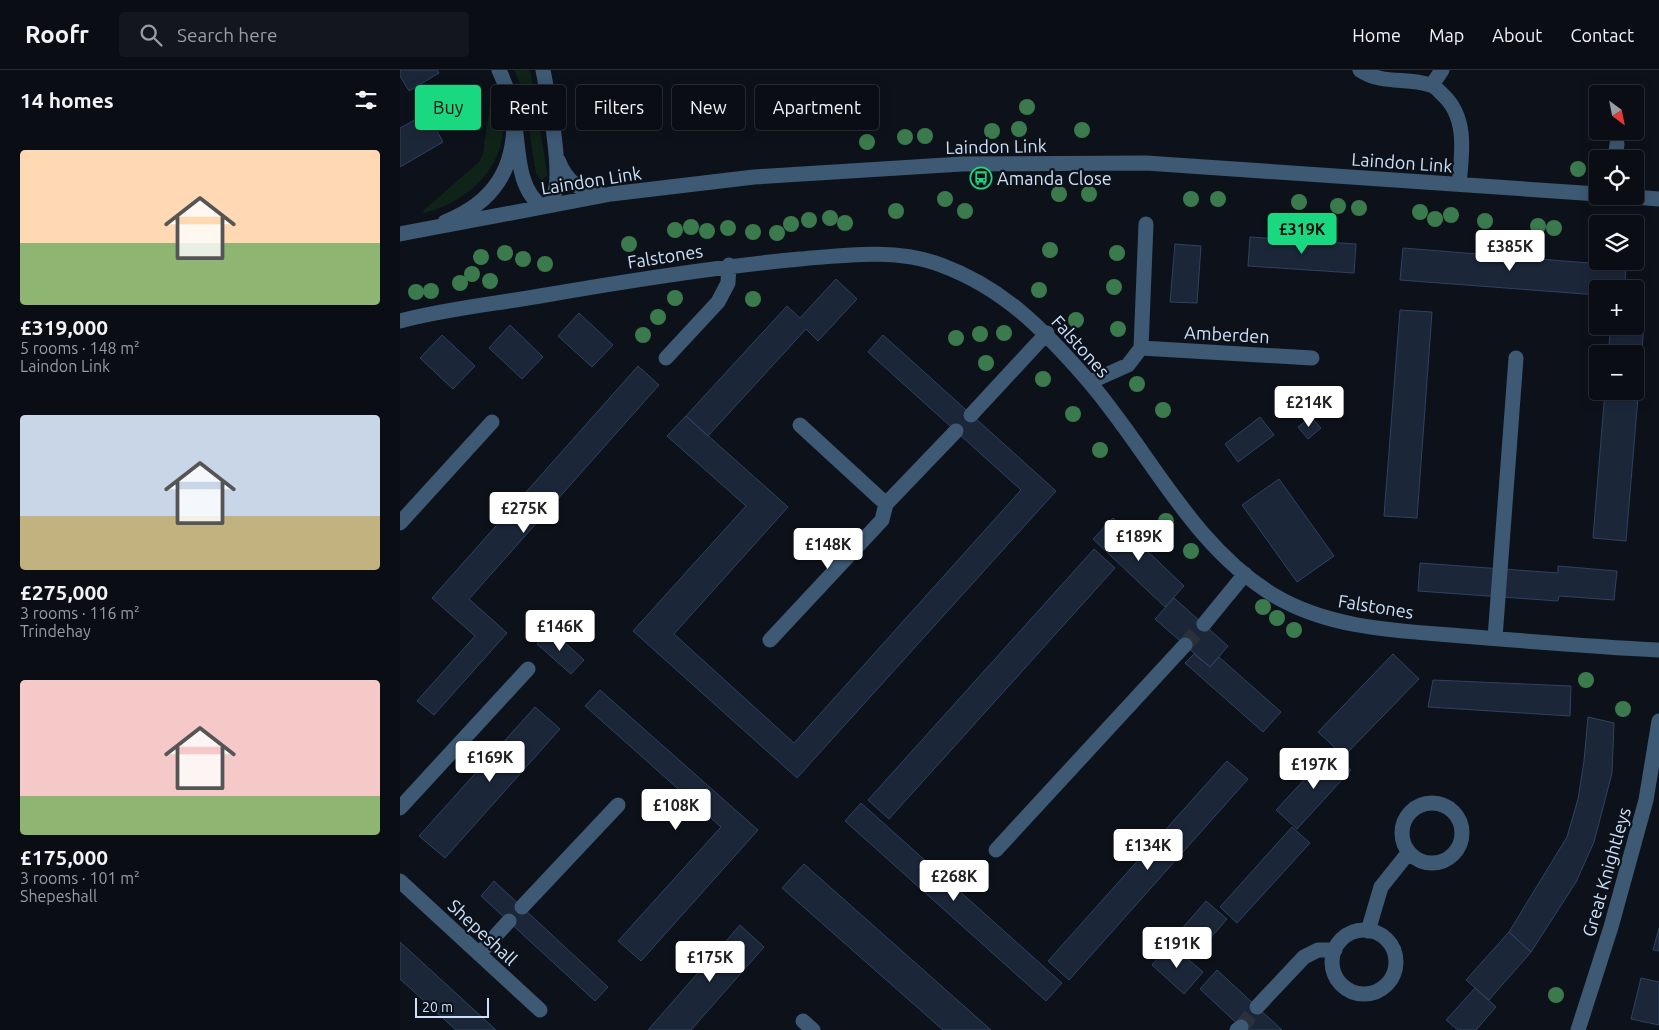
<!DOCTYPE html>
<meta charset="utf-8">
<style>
:root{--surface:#0a0e14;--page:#13171d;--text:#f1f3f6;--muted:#999ca0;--line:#2a2e34;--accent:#19d880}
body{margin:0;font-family:Ubuntu,sans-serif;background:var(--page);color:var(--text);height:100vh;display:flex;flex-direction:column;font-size:19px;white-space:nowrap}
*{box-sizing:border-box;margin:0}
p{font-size:16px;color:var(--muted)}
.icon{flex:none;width:28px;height:28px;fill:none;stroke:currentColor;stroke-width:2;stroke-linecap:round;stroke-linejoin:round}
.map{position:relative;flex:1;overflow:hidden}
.drawer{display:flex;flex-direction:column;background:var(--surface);width:400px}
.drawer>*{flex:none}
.hud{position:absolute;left:15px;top:15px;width:475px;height:45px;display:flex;gap:10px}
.needle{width:32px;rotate:148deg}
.tools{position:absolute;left:1189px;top:15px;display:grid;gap:10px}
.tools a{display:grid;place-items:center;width:55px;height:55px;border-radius:5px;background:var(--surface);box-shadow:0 2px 12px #0003,0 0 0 1px var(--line);font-size:25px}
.scale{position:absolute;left:15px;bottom:12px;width:74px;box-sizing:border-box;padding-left:5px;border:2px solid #cce0f9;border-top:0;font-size:14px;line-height:18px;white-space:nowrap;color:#cce0f9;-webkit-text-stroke:4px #0d121a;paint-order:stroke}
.price{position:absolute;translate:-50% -42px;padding:0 11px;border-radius:5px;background:#fff;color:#222;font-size:16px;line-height:32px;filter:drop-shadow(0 1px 2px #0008)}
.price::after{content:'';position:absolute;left:50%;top:30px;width:15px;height:11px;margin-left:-8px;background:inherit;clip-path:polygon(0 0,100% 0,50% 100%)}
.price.selected{background:var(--accent);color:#111}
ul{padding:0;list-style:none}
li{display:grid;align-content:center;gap:10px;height:265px;padding:0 20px}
li span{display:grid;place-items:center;height:155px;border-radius:5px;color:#555}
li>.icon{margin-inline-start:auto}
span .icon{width:90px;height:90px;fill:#fffc;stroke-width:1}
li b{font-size:21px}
h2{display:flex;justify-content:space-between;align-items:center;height:60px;padding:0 20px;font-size:21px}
.tag{padding:0 18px;border-radius:5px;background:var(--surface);box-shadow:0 2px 12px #0003,0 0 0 1px var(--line);font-size:18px;line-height:45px}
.tag.selected{background:var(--accent);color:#111}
header{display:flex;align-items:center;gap:30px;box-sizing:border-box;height:70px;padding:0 25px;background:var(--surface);border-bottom:1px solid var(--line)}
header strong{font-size:24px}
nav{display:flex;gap:28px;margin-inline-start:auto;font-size:18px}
.search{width:350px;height:45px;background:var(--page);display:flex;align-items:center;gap:12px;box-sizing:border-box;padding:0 18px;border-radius:5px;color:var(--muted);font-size:19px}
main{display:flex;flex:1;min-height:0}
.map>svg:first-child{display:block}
</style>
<header>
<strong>Roofr</strong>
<div class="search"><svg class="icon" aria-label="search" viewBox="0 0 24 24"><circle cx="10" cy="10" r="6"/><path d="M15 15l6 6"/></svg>Search here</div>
<nav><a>Home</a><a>Map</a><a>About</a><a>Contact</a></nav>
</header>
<main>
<section class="drawer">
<h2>14 homes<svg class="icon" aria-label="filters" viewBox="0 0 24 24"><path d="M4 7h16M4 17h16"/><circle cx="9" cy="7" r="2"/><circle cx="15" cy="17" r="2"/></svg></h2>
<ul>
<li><span style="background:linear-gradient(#ffd9b3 60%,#8fb573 0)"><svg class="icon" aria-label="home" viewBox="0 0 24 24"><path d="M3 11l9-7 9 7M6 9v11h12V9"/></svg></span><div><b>£319,000</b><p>5 rooms · 148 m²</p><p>Laindon Link</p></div></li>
<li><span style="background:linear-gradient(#c9d6e8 65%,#c2b280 0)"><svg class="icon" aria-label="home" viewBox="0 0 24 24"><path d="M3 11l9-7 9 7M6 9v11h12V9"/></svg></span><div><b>£275,000</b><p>3 rooms · 116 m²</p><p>Trindehay</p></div></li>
<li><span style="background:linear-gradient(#f6c9c9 75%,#8fb573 0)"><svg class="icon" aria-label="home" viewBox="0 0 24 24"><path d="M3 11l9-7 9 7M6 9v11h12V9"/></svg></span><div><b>£175,000</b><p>3 rooms · 101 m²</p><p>Shepeshall</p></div></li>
</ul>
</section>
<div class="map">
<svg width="1259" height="960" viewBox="0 0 1259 960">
<rect width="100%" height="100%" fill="#0d121a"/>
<path fill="#102318" d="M 114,0 L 130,0 L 147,102 L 147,106 L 141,110 L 136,104 L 123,20 Z
M 96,18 C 120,78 82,128 24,143 L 23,141 L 79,92 L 83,84 L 92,20 Z"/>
<path fill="#1b2639" stroke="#2f4262" d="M 0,0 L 37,0 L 39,3 L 9,21 L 0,6 Z
M 20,47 L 26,57 L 33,54 L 43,72 L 0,97 L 0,58 Z
M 850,167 L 956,174 L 954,203 L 848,196 Z
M 775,174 L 801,176 L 797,233 L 770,232 Z
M 1003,178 L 1226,196 L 1225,219 L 1198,219 L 1198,225 L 1000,210 Z
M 436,209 L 457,229 L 418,271 L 406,259 L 308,366 L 286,346 L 387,236 L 400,248 Z
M 1000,240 L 1032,242 L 1017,448 L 984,446 Z
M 179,243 L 213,275 L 192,297 L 158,266 Z
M 110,255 L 143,287 L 122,309 L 89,278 Z
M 1235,255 L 1244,255 L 1226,471 L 1193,468 L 1205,321 L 1235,321 L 1235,284 L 1208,284 L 1211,256 Z
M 42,265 L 75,296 L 53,319 L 20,288 Z
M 483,265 L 656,421 L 397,708 L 233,561 L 346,436 L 267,366 L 286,346 L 388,437 L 274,564 L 394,673 L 621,420 L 468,282 Z
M 238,296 L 259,315 L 69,529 L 107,563 L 34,645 L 17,631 L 75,566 L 32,528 Z
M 860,347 L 874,365 L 838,392 L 825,374 Z
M 911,347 L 921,358 L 908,369 L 898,357 Z
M 879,409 L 934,486 L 897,512 L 842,435 Z
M 713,448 L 784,516 L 765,537 L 693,469 Z
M 694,479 L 715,498 L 489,749 L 468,730 Z
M 1020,493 L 1158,503 L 1158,496 L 1217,501 L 1214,530 L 1159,526 L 1158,531 L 1018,521 Z
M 774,528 L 828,576 L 810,597 L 755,549 Z
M 150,559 L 184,590 L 171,604 L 137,574 Z
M 794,584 L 810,597 L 819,587 L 881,642 L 863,662 L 785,593 Z
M 993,584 L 1019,609 L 944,686 L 918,662 Z
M 1033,610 L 1171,616 L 1170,646 L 1028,637 Z
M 200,620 L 358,760 L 241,891 L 218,871 L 321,757 L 185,636 Z
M 135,637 L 160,659 L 45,788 L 19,766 Z
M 1188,647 L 1214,653 L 1212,703 L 1194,772 L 1176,812 L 1131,882 L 1109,862 L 1167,767 L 1178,729 L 1184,691 Z
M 931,681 L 951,700 L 897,759 L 876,740 Z
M 827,691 L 848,709 L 669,910 L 648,891 Z
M 461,733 L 662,913 L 646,931 L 445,751 Z
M 892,757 L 910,773 L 837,853 L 820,837 Z
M 404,794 L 591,960 L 543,960 L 382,818 Z
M 94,811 L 208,917 L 195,931 L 81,826 Z
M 806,831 L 827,849 L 794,887 L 773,869 Z
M 340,855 L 364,877 L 291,960 L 248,960 Z
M 1259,858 L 1259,881 L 1253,880 Z
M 1109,862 L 1131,882 L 1089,930 L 1066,910 Z
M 0,872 L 96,960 L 56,960 L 0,909 Z
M 770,874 L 803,902 L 784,924 L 752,895 Z
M 817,900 L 882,960 L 844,960 L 800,919 Z
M 1241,908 L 1259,912 L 1259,955 L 1231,949 Z
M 1075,918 L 1096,937 L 1076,960 L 1058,960 L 1046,950 Z"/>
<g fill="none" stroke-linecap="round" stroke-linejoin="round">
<path stroke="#2a313b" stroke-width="15" stroke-dasharray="15 8" stroke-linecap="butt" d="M 785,575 L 804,554
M 841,957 L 857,937"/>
<path stroke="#3d5974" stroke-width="15" d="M 99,0 C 106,15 112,31 114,48 C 119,77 116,119 143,137
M 143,0 C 148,26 165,109 152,129 C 150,132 146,135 143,137
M 960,0 C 982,15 1007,7 1030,15 C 1035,16 1039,21 1042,24 C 1068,47 1062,83 1059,114
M 1032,15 L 1042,0
M 1215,89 L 1217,74
M 158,90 C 166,111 179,121 201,124
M 1222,126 L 1259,129
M 45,152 C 95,132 115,98 114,47
M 0,164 L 211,124 L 354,107 L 562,94 L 746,93 L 1198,124
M 0,251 C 45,239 94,234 140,226 C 226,211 313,197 400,189 C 445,185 498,178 541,195 C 603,218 642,258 685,307 C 748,378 790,475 875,526 C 934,561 1008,561 1075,567 C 1136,572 1198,577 1259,580
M 741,278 L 912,288
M 266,288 L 318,232 L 328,213 L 329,195
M 690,312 L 728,295 L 741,278 L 746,154
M 571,345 L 647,263
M 400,355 L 486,434
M 0,453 L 92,352
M 804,554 L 845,504
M 1095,568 L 1116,288
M 370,570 L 482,450 L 486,434 L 556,361
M1002 763a30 30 0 1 1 60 0a30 30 0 1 1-60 0Z
M 0,738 L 128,599
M 596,780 L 785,575
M 0,811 L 140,940
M 122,837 L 218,735
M932 892a32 32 0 1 1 64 0a32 32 0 1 1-64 0Z
M 968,861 L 981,817 L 1009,782
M 79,884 L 109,851
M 857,937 L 904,887 L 918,880 L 935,880
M 403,951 L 413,960
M 837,960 L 841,957
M 1178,960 L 1211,857 L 1246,730 L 1259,651"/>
</g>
<g fill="#3b7a4d">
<circle cx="627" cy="37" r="8"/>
<circle cx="619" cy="59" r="8"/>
<circle cx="682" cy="60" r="8"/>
<circle cx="592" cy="61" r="8"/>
<circle cx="525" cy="66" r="8"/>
<circle cx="505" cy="67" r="8"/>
<circle cx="467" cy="72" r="8"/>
<circle cx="1178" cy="99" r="8"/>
<circle cx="659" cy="124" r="8"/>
<circle cx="689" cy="124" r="8"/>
<circle cx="545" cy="129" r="8"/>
<circle cx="791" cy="129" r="8"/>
<circle cx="818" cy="129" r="8"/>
<circle cx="899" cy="132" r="8"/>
<circle cx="938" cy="136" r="8"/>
<circle cx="959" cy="138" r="8"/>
<circle cx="496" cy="141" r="8"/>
<circle cx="565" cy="141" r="8"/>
<circle cx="1020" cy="142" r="8"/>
<circle cx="1051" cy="145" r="8"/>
<circle cx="430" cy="148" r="8"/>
<circle cx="1035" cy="149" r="8"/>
<circle cx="409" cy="150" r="8"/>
<circle cx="1085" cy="151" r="8"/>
<circle cx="445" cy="153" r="8"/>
<circle cx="391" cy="154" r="8"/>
<circle cx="1138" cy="156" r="8"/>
<circle cx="291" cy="157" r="8"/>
<circle cx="328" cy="158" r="8"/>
<circle cx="1154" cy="158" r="8"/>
<circle cx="275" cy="160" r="8"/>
<circle cx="307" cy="161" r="8"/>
<circle cx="353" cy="162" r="8"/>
<circle cx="377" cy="163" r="8"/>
<circle cx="229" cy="174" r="8"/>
<circle cx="650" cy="180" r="8"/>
<circle cx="105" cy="183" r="8"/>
<circle cx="717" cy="183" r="8"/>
<circle cx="81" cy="187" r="8"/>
<circle cx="123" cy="189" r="8"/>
<circle cx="145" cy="194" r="8"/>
<circle cx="72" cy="204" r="8"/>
<circle cx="90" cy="211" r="8"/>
<circle cx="60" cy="213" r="8"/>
<circle cx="714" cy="217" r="8"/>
<circle cx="639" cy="220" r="8"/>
<circle cx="31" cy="221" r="8"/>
<circle cx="16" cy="222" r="8"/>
<circle cx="275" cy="228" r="8"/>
<circle cx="353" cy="229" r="8"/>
<circle cx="258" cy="247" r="8"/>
<circle cx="676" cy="250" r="8"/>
<circle cx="718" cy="259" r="8"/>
<circle cx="604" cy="263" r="8"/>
<circle cx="580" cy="264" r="8"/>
<circle cx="243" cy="265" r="8"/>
<circle cx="556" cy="268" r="8"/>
<circle cx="586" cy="293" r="8"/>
<circle cx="643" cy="309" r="8"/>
<circle cx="737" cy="314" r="8"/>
<circle cx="763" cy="340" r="8"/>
<circle cx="673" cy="344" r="8"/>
<circle cx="700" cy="380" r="8"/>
<circle cx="766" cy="451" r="8"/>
<circle cx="791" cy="481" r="8"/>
<circle cx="863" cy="537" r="8"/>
<circle cx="877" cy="548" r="8"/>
<circle cx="894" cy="560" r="8"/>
<circle cx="1186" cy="610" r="8"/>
<circle cx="1223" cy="639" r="8"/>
<circle cx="1156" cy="925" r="8"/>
</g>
<defs>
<g id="bus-ring" transform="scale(1.125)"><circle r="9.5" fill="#0d121a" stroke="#19d880" stroke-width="1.5"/><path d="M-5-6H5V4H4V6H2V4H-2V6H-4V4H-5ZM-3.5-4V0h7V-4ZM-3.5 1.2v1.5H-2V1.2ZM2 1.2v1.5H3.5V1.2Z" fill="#19d880"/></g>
</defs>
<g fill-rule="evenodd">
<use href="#bus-ring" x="581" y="108"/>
</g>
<g text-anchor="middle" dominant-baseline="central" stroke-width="4.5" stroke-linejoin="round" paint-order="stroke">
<g font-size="18" fill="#cce0f9" stroke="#0d121a">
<text transform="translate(596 76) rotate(-1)">Laindon Link</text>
<text transform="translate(1002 92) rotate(4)">Laindon Link</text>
<text transform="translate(191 110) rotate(-9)">Laindon Link</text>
<text transform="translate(265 186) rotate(-9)">Falstones</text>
<text transform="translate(827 264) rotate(3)">Amberden</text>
<text transform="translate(681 276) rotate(48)">Falstones</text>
<text transform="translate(976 536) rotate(9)">Falstones</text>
<text transform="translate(1206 802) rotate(-74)">Great Knightleys</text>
<text transform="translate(83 862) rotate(43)">Shepeshall</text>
</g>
<g font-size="18" fill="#cce0f9" stroke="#0d121a" text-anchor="start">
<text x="597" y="108">Amanda Close</text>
</g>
</g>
</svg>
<div class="tools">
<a><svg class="needle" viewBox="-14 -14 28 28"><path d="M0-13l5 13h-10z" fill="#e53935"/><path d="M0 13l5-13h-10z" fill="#999ca0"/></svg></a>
<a><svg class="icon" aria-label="locate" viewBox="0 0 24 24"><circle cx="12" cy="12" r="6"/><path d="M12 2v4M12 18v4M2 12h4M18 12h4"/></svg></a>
<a><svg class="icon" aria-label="layers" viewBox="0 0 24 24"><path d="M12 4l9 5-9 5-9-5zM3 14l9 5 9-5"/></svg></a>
<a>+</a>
<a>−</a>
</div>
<div class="scale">20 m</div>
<b class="price selected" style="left:902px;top:185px">£319K</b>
<b class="price" style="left:1110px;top:202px">£385K</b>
<b class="price" style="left:909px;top:358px">£214K</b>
<b class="price" style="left:124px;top:464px">£275K</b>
<b class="price" style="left:739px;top:492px">£189K</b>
<b class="price" style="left:428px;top:500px">£148K</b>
<b class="price" style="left:160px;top:582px">£146K</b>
<b class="price" style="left:90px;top:713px">£169K</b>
<b class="price" style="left:914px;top:720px">£197K</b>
<b class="price" style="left:276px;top:761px">£108K</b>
<b class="price" style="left:748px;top:801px">£134K</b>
<b class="price" style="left:554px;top:832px">£268K</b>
<b class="price" style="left:777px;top:899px">£191K</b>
<b class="price" style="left:310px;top:913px">£175K</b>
<div class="hud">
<a class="tag selected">Buy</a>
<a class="tag">Rent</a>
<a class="tag">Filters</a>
<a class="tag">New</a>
<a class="tag">Apartment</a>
</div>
</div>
</main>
